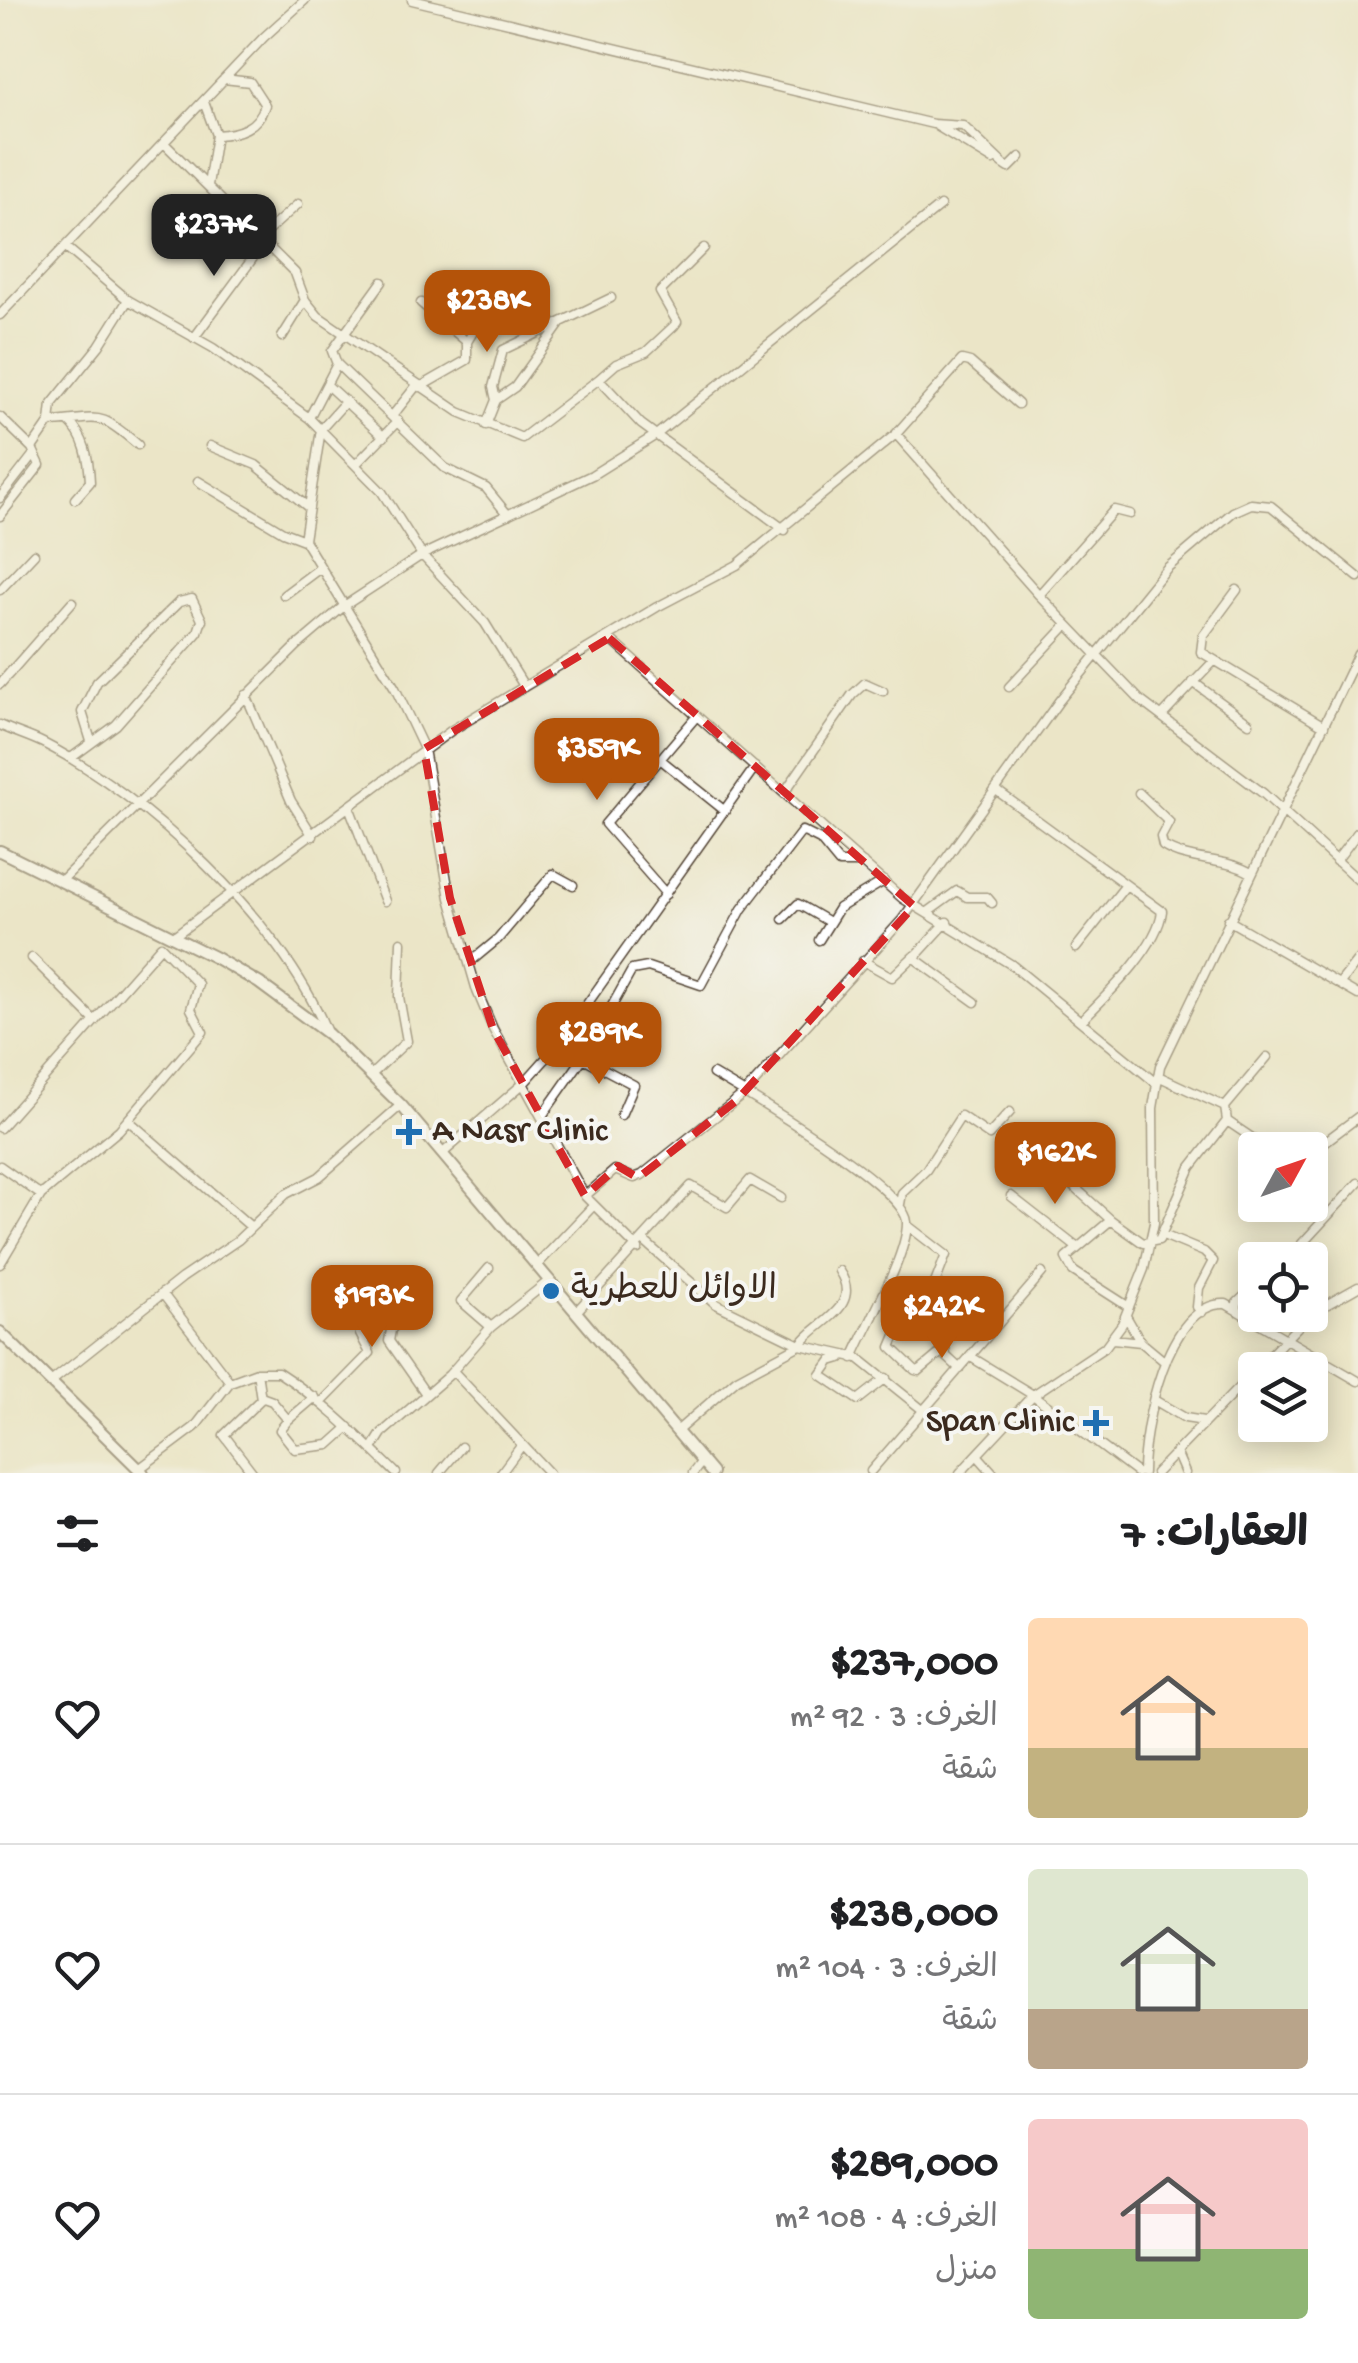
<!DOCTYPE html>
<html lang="ar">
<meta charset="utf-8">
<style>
:root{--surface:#fff;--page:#f6f6f6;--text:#202124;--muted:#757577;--line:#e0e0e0;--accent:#b45309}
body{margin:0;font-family:"Gochi Hand","Playpen Sans Arabic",sans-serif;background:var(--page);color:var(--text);direction:rtl;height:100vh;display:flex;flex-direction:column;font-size:38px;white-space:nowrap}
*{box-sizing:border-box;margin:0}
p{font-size:32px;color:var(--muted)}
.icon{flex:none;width:55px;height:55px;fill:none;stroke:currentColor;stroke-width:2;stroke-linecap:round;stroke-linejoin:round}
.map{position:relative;height:1473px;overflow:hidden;direction:ltr}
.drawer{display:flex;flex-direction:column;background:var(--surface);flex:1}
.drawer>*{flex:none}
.needle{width:65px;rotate:50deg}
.buttons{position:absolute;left:1238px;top:1132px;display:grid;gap:20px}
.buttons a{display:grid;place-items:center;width:90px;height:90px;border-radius:10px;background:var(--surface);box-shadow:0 5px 25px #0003;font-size:50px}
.price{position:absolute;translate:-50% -85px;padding:0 22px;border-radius:20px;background:var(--accent);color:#fff;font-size:32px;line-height:65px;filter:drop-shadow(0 2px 5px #0008)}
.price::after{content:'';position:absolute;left:50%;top:60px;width:30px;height:22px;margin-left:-15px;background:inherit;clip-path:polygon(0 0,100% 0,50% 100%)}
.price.active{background:#222;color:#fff}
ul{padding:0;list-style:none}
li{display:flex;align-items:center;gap:30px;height:250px;padding:0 50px}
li+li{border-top:2px solid var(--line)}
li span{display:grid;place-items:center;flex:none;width:280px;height:200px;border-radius:10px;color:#555}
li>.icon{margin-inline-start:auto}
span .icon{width:120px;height:120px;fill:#fffc;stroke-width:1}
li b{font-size:42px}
h2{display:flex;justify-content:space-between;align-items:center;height:120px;padding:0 50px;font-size:42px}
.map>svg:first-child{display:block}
</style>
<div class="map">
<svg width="1358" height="1473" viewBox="0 0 1358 1473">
<rect width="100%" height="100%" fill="#f6f6f2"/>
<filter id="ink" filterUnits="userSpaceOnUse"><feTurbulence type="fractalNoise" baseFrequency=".01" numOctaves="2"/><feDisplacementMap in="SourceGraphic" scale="20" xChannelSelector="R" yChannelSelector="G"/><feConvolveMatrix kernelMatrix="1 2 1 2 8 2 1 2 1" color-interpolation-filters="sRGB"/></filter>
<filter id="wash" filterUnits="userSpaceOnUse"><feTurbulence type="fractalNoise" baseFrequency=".0048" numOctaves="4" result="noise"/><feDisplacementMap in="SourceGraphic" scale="40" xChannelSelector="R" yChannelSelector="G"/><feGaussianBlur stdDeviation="2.25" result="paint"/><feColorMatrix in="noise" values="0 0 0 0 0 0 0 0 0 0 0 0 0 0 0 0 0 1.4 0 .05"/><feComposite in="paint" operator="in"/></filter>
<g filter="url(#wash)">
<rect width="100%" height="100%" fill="#ebe5c7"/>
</g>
<g filter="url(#ink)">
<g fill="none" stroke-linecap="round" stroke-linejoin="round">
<g stroke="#554637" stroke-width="11">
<path id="minor" d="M 412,0 L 933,124 L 963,126 L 1003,164 L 1009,168 L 1020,157
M 204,102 L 216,135
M 937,126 L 993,160
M 166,145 L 295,273 L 305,300 L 318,316 L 459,412 L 522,438 L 599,379 L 641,424 L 785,530
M 208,185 L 216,135 C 238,134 258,128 265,105 L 250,82 L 224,79
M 260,238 L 298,204
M 67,248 L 128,300 L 213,348 L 309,418 L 382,492 L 422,555 L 485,623 L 524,686
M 421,303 L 467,342
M 0,315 L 264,37 L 305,0
M 282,337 L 305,300
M 194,338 L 264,243
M 337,364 L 445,468 L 486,488 L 508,515
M 599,379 L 616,364 L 646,352 L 674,326 L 677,322 L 660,292 L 704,248
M 327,385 L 384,437
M 420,387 L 467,360 L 467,342 L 505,278
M 496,400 L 493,387 L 503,350 L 611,298
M 346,401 L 321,429 L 304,540 L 395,688 L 424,749 L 450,898 L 477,991 L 493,1029 L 585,1196 L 638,1249
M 393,415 L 417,385
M 0,417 L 32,448 L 40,465 L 0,516
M 309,418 L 337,364 L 332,351 L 382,282
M 68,421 C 85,436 89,459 90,482 L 75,499
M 50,422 C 102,419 96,409 138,445
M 486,425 L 496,400 L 515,387 L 560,324
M 896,434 L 1039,595 L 1141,701 L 1264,794 L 1358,880
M 210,446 L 256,465 L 309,508
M 32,448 L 50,422 L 52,404 L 99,346 L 128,300
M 356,464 L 398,421
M 198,481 L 283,532 L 304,540
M 0,498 L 34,454
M 0,590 L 34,554
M 1237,590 L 1203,636 L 1201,652 L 1324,726
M 284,595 L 320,568
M 1039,595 L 1114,510 L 1130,514
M 609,638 L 902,898 L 1012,965 L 1156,1083
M 1193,682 L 1249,723
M 0,684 L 72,602
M 1009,687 L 1067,625
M 246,695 L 291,801 L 313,836
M 1162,716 L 1213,662
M 0,725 C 14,732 29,736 43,743 C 147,796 281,921 326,1030
M 71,758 L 116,725 L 198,632 L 202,620 L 192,599 L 179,602 L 97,682 L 82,712 L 91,741
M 660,759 L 725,811
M 996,790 L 1162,911 C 1158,947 1106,996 1081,1021
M 784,793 L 852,695 L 865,683 L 883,691
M 1139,793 L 1169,822 L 1161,837 L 1163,846 C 1190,863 1225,857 1251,873
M 350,809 L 385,901
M 1336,861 L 1358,832
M 62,880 L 297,646 L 344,606 L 422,555 L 592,475 L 656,435 L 940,206
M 666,894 L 605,824 L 696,717
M 928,912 L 957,891 L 967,897 L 987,897 L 992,903
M 783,919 L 798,904 L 829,922
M 1228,920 L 1358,995
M 947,922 L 914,958 L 975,1002
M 174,936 L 452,730 L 657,607 L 737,565 L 896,434 L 962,360 L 970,362 L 1018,404
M 819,940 L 839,908 L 884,881
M 1076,948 L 1126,885
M 32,958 L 95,1021
M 863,961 L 892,977 L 914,956
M 469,963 L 498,939 L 553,874 L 573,885
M 1340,983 L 1358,960
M 583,1058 L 634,1085 L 621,1115
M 713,1074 C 747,1094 905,1187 907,1222 C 908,1254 867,1325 853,1358
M 371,1075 L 407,1041 L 399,997 L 401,942
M 1158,1076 L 1225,1107 L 1267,1057
M 1225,1107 L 1227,1121 L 1270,1150
M 542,1116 L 583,1058 L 632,970 L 648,967 L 701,985 L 742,909 L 802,831 L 820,840 L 839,863 L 863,863
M 128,1120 L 251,1227
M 0,1128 L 161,946
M 443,1153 L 524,1083 L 558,1045 L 755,767
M 1310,1153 L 1358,1117
M 1049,1164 L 1111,1220
M 0,1166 L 41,1195
M 585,1196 L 615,1170 L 634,1178 L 642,1175 L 745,1093 L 902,920 L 1059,701 L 1167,568 L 1233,512 L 1251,504 L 1271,506 L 1358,577
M 1011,1196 L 1075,1246
M 900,1204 L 902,1193 L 926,1170 L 961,1116 L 989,1135 L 1010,1112
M 907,1225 L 946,1255 L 930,1296 L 943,1323 L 946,1356 L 960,1369
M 1163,1235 L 1204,1252 L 1213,1261 L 1199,1288 L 1197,1307 L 1202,1312
M 645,1242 L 716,1304 L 800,1345 C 815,1322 864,1308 839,1271
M 1287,1260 L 1358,1183
M 0,1264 L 41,1195 L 119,1130 L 203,1032 L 191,1009 L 198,984 L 161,946
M 537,1265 L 593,1206
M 489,1268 L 461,1301 L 491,1327
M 162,1293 L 230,1382 L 257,1372 L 278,1372 C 322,1400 358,1436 396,1473
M 412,1305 L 391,1330 L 389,1341 L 426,1394
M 1129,1307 L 1073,1271 L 1066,1258 L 1111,1220 L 1143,1243 L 1159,1240 L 1191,1167 L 1227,1121
M 1237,1310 L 1237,1303 L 1255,1286
M 576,1312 L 691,1186 L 727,1207 L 750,1180 L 781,1198
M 1310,1314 L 1358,1287
M 1126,1316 L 1141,1342 L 1164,1361
M 900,1326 L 891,1347 L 915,1370 L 919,1371 L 944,1350
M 1113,1339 L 1141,1342
M 971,1357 L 1033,1395 L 1137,1473
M 841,1358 L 831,1361 L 821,1375 L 858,1400 L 886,1378
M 453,1371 L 549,1473
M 52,1381 L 182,1278 L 238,1240 L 286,1194 L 319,1177 L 401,1105
M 261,1397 L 272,1401 L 288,1420 L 280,1430 L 295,1449 L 329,1445 L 349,1427
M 1154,1400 L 1185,1418 L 1204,1421
M 323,1401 L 370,1353 L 360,1334
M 288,1420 L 315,1397
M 677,1431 L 737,1379 L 800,1345 L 858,1358 L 924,1411
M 372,1449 L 382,1433 L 449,1375 L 491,1327 L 550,1280
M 1176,1452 L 1185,1473
M 977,1455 L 993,1473
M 139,1469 L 195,1427 L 230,1382
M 871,1471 L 1042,1273
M 253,1473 L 224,1435 L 261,1399 L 257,1372
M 439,1473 L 461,1447
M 501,1473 L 521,1446
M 693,1473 L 702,1461
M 960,1473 L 1033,1395 L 1105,1347 L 1122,1324 L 1144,1269 L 1154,1223 L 1153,1108 L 1160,1066 L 1358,654
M 1143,1473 C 1143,1429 1166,1301 1226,1304 L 1358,1381
M 1156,1473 L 1309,1315"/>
</g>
<g stroke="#554637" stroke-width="14">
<path id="tertiary" d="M 0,851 L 216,958 L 259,983 L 328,1034 L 401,1105 L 712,1473
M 0,1332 L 143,1473"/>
</g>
<use href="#minor" stroke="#fff" stroke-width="8"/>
<use href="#tertiary" stroke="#fff" stroke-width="10"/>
</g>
</g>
<path d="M0 0H1358V1473H0ZM 609,638 L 914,906 L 736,1101 L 638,1178 L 618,1166 L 585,1196 L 493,1029 L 450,898 L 424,749 Z" fill="#ebe5c7" fill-opacity=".55" fill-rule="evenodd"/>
<path fill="none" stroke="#d62828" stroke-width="8" stroke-dasharray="20 12" stroke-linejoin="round" d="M 609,638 L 914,906 L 736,1101 L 638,1178 L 618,1166 L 585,1196 L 493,1029 L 450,898 L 424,749 Z"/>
<g fill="#1f6fb2" stroke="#f6f6f2" stroke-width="4">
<path d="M404 1117h10v10h10v10h-10v10h-10v-10h-10v-10h10z"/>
<circle cx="551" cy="1291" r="10"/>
<path d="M1091 1408h10v10h10v10h-10v10h-10v-10h-10v-10h10z"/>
</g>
<g text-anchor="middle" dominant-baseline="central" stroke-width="8" stroke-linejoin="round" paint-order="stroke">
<g font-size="35" fill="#3b2a1e" stroke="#f6f6f2" text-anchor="start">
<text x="432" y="1132">A Nasr Clinic</text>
<text x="571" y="1291">الاوائل للعطرية</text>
<text x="1074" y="1423" text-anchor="end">Span Clinic</text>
</g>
</g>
</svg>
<div class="buttons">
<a><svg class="needle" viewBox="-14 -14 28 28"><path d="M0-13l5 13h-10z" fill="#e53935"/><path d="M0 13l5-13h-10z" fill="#757577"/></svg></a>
<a><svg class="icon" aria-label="locate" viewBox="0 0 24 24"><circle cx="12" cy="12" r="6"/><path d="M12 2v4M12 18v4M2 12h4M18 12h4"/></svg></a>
<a><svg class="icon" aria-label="layers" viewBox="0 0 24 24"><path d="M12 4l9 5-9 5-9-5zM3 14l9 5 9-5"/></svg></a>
</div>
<b class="price active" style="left:214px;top:279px">$237K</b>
<b class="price" style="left:487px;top:355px">$238K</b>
<b class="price" style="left:597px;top:803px">$359K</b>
<b class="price" style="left:599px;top:1087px">$289K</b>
<b class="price" style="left:1055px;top:1207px">$162K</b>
<b class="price" style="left:372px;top:1350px">$193K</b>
<b class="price" style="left:942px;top:1361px">$242K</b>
</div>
<section class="drawer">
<h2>العقارات: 7<svg class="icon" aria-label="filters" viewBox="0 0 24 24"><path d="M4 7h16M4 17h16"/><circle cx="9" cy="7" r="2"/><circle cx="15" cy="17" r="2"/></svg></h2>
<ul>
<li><span style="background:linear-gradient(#ffd9b3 65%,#c2b280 0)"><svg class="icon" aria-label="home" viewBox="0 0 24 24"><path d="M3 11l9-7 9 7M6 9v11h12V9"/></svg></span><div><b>$237,000</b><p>الغرف: 3 · 92 m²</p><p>شقة</p></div><svg class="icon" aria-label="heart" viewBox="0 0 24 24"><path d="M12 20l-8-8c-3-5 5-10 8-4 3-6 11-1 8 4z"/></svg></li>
<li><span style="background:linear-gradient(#dfe7d0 70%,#b9a48a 0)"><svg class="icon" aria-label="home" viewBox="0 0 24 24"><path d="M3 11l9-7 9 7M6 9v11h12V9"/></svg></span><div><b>$238,000</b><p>الغرف: 3 · 104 m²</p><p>شقة</p></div><svg class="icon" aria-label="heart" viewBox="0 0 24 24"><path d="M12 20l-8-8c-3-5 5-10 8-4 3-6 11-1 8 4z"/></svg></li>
<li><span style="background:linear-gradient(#f6c9c9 65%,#8fb573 0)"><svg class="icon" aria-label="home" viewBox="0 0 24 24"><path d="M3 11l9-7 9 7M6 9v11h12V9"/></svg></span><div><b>$289,000</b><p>الغرف: 4 · 108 m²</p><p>منزل</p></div><svg class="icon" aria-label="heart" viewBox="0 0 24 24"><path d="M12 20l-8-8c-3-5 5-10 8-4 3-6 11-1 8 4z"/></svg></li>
</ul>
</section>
